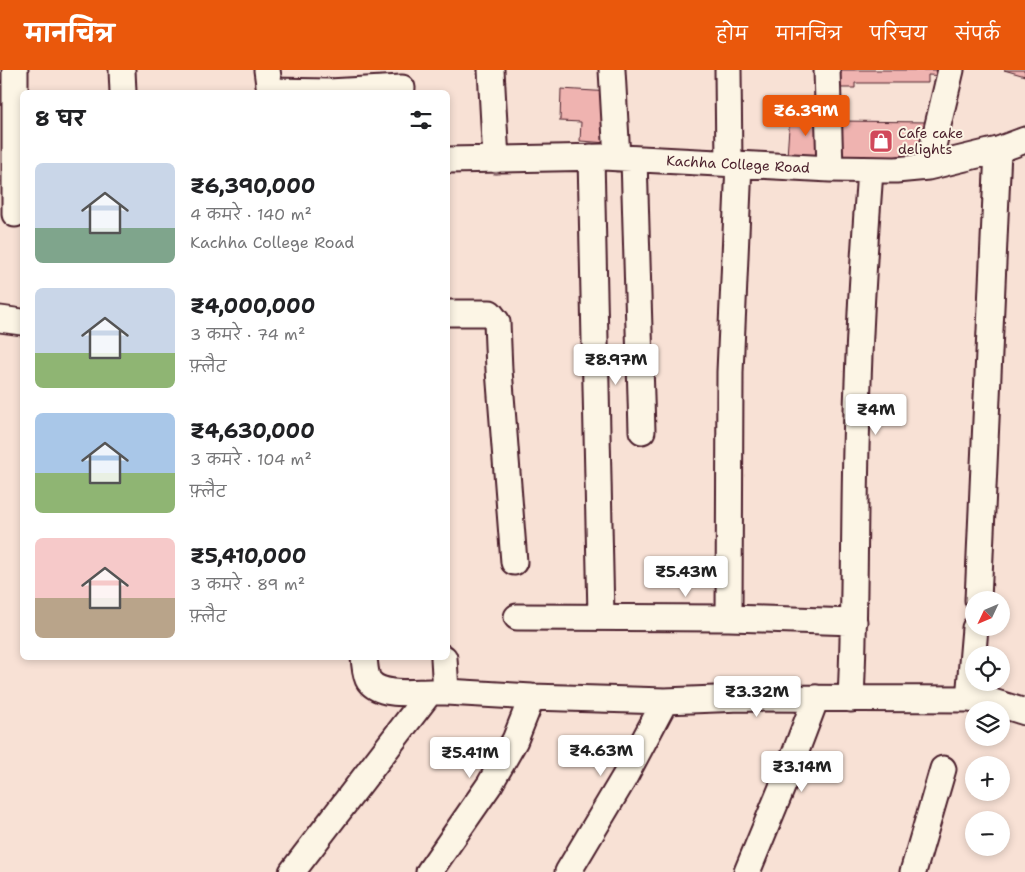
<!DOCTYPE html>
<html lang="hi">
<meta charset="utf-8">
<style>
:root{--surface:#fff;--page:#f6f6f6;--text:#202124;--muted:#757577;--accent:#ea580c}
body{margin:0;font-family:"Shantell Sans","Playpen Sans Deva",sans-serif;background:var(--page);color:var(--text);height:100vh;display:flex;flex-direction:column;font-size:19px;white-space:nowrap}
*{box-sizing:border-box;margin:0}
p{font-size:16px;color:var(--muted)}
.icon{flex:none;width:28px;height:28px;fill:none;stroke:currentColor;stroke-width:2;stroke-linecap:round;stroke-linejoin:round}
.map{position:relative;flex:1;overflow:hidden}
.side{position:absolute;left:20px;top:20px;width:430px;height:570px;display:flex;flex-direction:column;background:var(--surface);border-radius:8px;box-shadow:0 2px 8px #0003}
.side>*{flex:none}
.needle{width:32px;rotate:226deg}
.fabs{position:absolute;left:965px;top:521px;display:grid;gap:10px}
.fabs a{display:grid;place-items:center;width:45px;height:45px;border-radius:50%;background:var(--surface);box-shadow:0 2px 8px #0003;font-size:25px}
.price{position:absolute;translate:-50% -42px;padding:0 11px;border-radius:5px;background:#fff;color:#222;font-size:16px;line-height:32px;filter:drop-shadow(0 1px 2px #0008)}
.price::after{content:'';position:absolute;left:50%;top:30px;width:15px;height:11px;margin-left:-8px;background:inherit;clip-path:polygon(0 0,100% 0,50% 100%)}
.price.current{background:var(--accent);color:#fff}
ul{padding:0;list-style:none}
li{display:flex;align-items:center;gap:15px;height:125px;padding:0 15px}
li span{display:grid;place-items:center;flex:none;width:140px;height:100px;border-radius:8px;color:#555}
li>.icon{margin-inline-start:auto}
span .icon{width:60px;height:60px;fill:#fffc;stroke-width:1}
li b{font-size:21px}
h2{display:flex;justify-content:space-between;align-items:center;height:60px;padding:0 15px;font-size:21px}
header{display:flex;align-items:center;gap:30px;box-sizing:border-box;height:70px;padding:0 25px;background:var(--accent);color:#fff}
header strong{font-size:24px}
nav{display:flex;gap:28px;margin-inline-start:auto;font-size:18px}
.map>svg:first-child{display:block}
</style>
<header>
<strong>मानचित्र</strong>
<nav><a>होम</a><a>मानचित्र</a><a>परिचय</a><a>संपर्क</a></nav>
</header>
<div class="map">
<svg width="1025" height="802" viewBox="0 0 1025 802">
<rect width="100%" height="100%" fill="#f8e1d5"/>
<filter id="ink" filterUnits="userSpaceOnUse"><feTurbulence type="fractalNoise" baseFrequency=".02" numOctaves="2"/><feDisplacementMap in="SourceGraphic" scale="10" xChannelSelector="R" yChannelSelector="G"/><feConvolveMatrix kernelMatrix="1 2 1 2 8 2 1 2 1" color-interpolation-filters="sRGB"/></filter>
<g filter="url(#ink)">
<path fill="#efb3b0" stroke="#4a1f2b" d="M 841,0 L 946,0 L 946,6 L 928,5 L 928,13 L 855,13 L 855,18 L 829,18 L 829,4 L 841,4 Z
M 1004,0 L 1025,0 L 1025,6 Z
M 561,19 L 611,22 L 608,73 L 580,71 L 581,52 L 560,51 Z
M 790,43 L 822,44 L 824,90 L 787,87 Z
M 839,51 L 928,52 L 919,91 L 838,91 Z"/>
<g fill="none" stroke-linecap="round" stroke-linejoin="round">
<g stroke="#4a1f2b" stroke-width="29">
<path id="minor" d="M 15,0 L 15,144
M 122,0 L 123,22
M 267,0 L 270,22
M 491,0 L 496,90
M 612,0 L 617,88
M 728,0 L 729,94
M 827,0 L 830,99
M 270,21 L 329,22 L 402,18
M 591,87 L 601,546
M 634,89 L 642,361
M 448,90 L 603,87 L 830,99 L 896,100 L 928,97 L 998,80 L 1025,70
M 928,97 L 951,0
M 448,243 L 490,243 L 497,252 L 499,300 L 514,492
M 0,249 L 22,252
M 978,530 L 998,80
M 517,547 L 729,548 L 854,552
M 729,548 L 730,302 L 739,94
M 364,588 C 365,595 365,605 369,611 C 381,627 413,622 430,622
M 446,622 L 532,627 L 665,631 L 741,628 L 969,629 L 975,558
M 851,629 C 855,545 854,462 856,378 C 858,286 863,193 870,101
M 969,629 L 993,632 L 1025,642
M 292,802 L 430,622 L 446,622 L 444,588
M 429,802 L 490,714 L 515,670 L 532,627
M 568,802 L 624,708 L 665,631
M 747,802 L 785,710 L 816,628
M 913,802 L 943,699"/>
</g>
<use href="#minor" stroke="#fcf5e5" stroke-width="25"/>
</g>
</g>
<defs>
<g id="shop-square" transform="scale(1.25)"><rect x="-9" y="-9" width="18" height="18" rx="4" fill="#d1495b" stroke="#fcf5e5"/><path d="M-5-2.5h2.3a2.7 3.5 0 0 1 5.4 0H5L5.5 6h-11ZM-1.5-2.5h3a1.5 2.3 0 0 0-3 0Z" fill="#fff"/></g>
</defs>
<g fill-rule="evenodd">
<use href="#shop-square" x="881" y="71"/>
</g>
<g text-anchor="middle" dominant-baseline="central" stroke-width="4" stroke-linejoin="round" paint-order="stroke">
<g font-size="14" fill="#4a1f2b" stroke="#fcf5e5" text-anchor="start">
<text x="898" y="63">Cafe cake<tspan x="898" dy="16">delights</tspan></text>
</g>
<g font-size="14" fill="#4a1f2b" stroke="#fcf5e5">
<text transform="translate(738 94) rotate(3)">Kachha College Road</text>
</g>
</g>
</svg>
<div class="fabs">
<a><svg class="needle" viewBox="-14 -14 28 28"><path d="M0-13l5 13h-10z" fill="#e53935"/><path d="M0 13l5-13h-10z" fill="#757577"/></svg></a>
<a><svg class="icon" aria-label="locate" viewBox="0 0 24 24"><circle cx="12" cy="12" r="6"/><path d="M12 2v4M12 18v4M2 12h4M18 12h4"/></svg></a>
<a><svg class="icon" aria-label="layers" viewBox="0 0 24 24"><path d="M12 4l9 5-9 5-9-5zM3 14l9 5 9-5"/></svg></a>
<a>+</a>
<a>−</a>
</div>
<b class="price current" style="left:806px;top:67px">₹6.39M</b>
<b class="price" style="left:616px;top:316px">₹8.97M</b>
<b class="price" style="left:876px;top:366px">₹4M</b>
<b class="price" style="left:686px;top:528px">₹5.43M</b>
<b class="price" style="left:757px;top:648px">₹3.32M</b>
<b class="price" style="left:601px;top:707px">₹4.63M</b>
<b class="price" style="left:470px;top:709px">₹5.41M</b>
<b class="price" style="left:802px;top:723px">₹3.14M</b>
<section class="side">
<h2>8 घर<svg class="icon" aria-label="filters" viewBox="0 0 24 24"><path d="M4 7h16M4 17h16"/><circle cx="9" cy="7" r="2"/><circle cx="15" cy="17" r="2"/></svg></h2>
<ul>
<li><span style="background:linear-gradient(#c9d6e8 65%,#7fa58c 0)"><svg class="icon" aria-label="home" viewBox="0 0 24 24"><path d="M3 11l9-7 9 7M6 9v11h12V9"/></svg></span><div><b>₹6,390,000</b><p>4 कमरे · 140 m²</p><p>Kachha College Road</p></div></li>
<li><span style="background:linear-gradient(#c9d6e8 65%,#8fb573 0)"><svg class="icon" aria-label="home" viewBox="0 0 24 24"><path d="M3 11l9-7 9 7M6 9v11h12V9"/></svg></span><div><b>₹4,000,000</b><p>3 कमरे · 74 m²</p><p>फ़्लैट</p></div></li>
<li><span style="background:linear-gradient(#a9c7e8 60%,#8fb573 0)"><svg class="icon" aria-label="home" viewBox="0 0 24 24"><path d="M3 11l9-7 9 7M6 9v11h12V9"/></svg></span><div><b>₹4,630,000</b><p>3 कमरे · 104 m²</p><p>फ़्लैट</p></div></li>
<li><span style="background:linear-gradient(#f6c9c9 60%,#b9a48a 0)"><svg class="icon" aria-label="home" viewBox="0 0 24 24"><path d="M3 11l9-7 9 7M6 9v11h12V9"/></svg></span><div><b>₹5,410,000</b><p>3 कमरे · 89 m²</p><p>फ़्लैट</p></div></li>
</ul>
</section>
</div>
